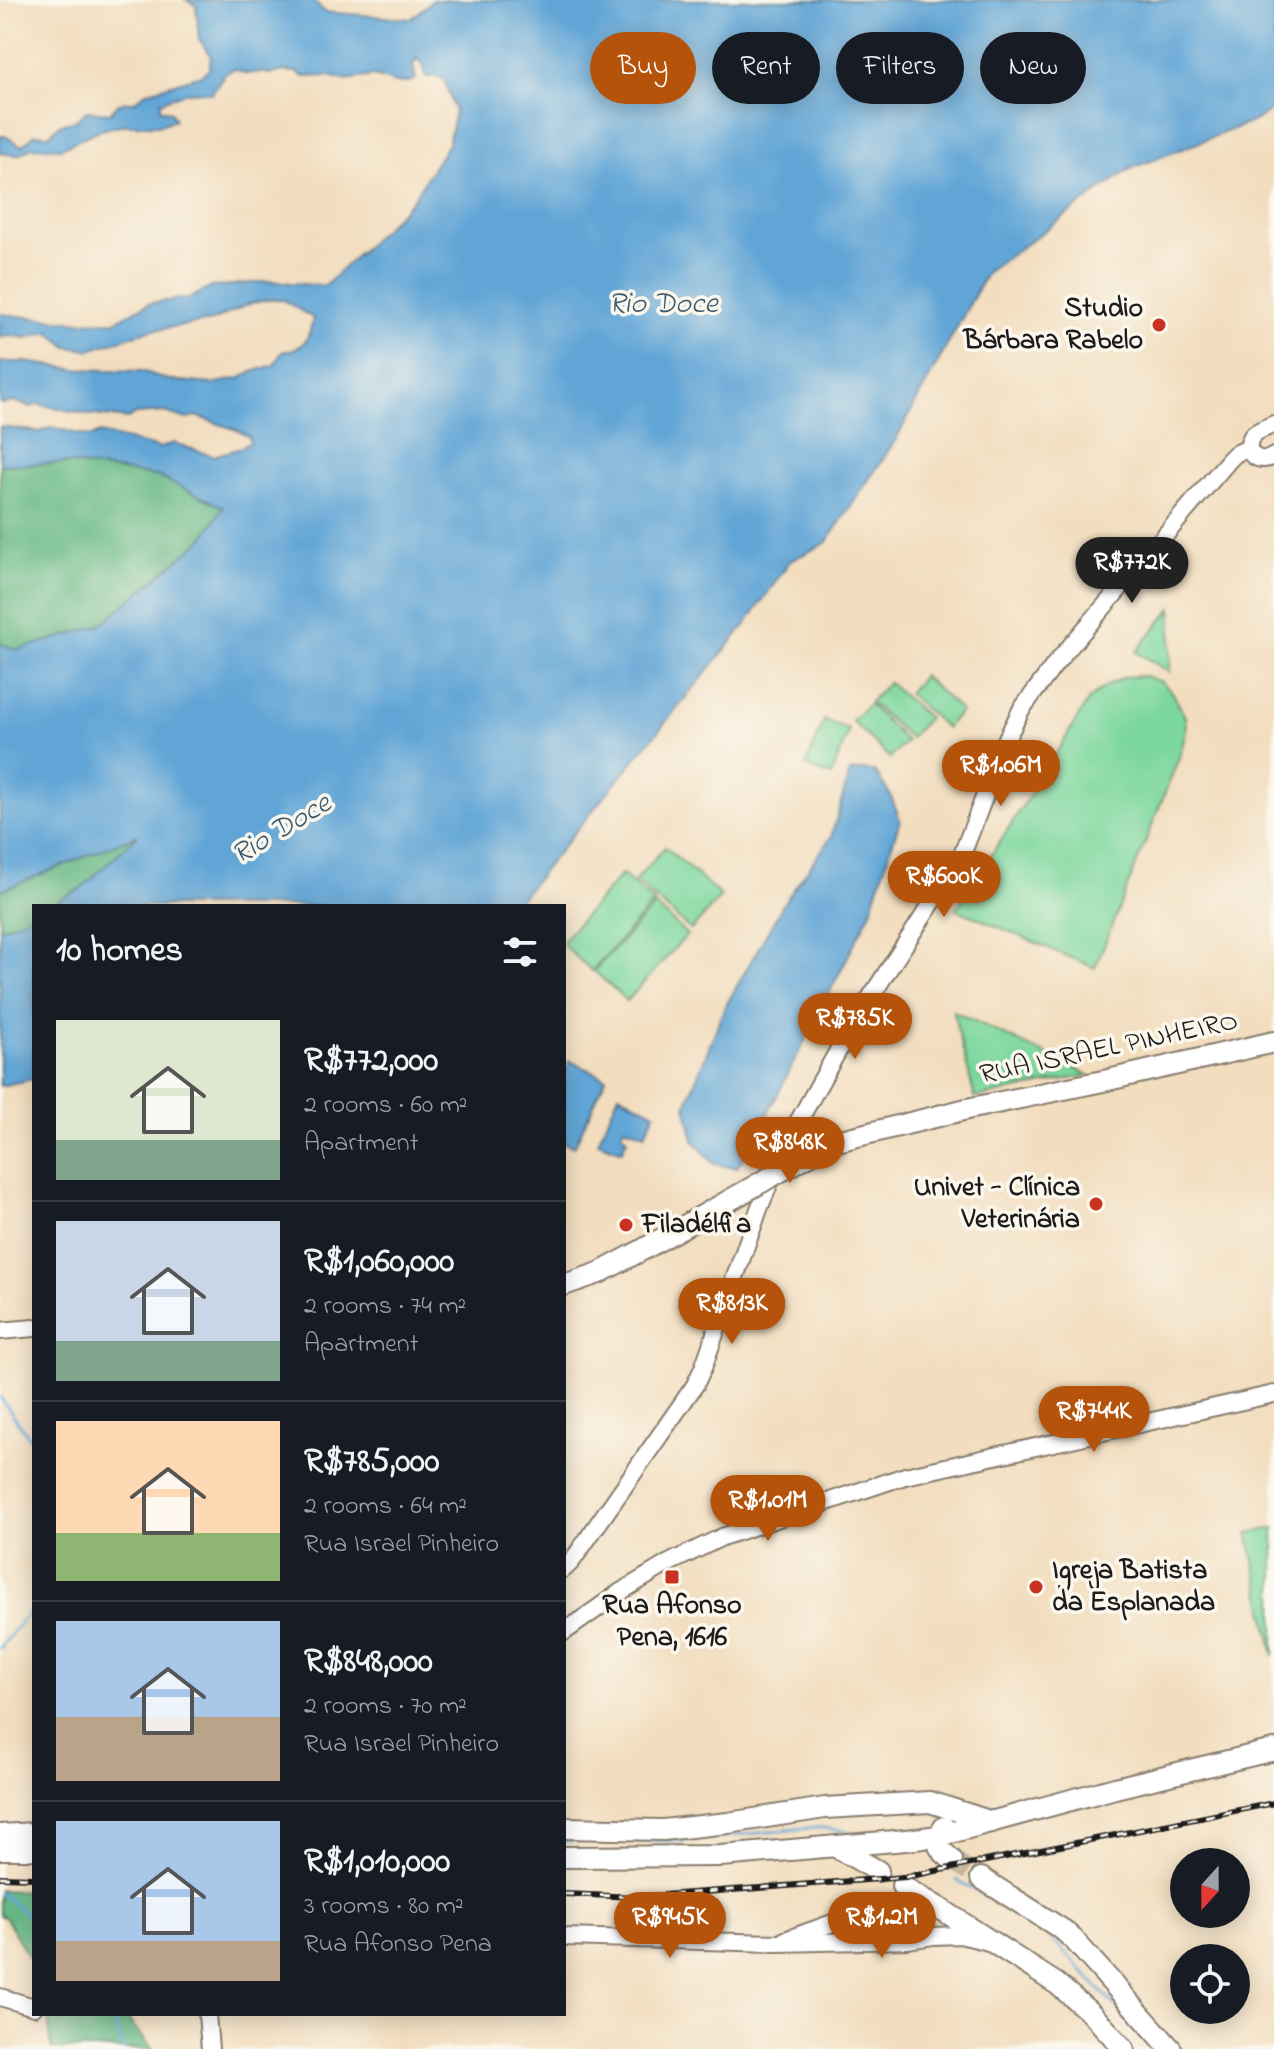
<!DOCTYPE html>
<meta charset="utf-8">
<style>
:root{--surface:#171b24;--page:#20242c;--text:#f1f3f6;--muted:#9ea1a6;--line:#363941;--accent:#b45309}
body{margin:0;font-family:"Indie Flower",sans-serif;background:var(--page);color:var(--text);height:100vh;display:flex;flex-direction:column;font-size:30px;white-space:nowrap}
*{box-sizing:border-box;margin:0}
p{font-size:26px;color:var(--muted)}
.icon{flex:none;width:44px;height:44px;fill:none;stroke:currentColor;stroke-width:2;stroke-linecap:round;stroke-linejoin:round}
.map{position:relative;flex:1;overflow:hidden}
.details{position:absolute;left:32px;top:904px;width:534px;height:1112px;display:flex;flex-direction:column;background:var(--surface);border-radius:0px;box-shadow:0 4px 20px #0003}
.details>*{flex:none}
.top-card{position:absolute;left:590px;top:32px;width:564px;height:72px;display:flex;gap:16px}
.needle{width:52px;rotate:201deg}
.buttons{position:absolute;left:1170px;top:1848px;display:grid;gap:16px}
.buttons a{display:grid;place-items:center;width:80px;height:80px;border-radius:50%;background:var(--surface);box-shadow:0 4px 20px #0003;font-size:40px}
.price{position:absolute;translate:-50% -68px;padding:0 18px;border-radius:28px;background:var(--accent);color:#fff;font-size:26px;line-height:52px;filter:drop-shadow(0 2px 4px #0008)}
.price::after{content:'';position:absolute;left:50%;top:48px;width:24px;height:18px;margin-left:-12px;background:inherit;clip-path:polygon(0 0,100% 0,50% 100%)}
.price.current{background:#222;color:#fff}
ul{padding:0;list-style:none}
li{display:flex;align-items:center;gap:24px;height:200px;padding:0 24px}
li+li{border-top:2px solid var(--line)}
li span{display:grid;place-items:center;flex:none;width:224px;height:160px;border-radius:0px;color:#555}
li>.icon{margin-inline-start:auto}
span .icon{width:96px;height:96px;fill:#fffc;stroke-width:1}
li b{font-size:34px}
h2{display:flex;justify-content:space-between;align-items:center;height:96px;padding:0 24px;font-size:34px}
.pill{padding:0 28px;border-radius:36px;background:var(--surface);box-shadow:0 4px 20px #0003;font-size:28px;line-height:72px}
.pill.current{background:var(--accent);color:#fff}
.map>svg:first-child{display:block}
</style>
<div class="map">
<svg width="1274" height="2049" viewBox="0 0 1274 2049">
<rect width="100%" height="100%" fill="#fbf7ec"/>
<filter id="ink" filterUnits="userSpaceOnUse"><feTurbulence type="fractalNoise" baseFrequency=".0125" numOctaves="2"/><feDisplacementMap in="SourceGraphic" scale="16" xChannelSelector="R" yChannelSelector="G"/><feConvolveMatrix kernelMatrix="1 2 1 2 8 2 1 2 1" color-interpolation-filters="sRGB"/></filter>
<filter id="wash" filterUnits="userSpaceOnUse"><feTurbulence type="fractalNoise" baseFrequency=".006" numOctaves="4" result="noise"/><feDisplacementMap in="SourceGraphic" scale="32" xChannelSelector="R" yChannelSelector="G"/><feGaussianBlur stdDeviation="1.8" result="paint"/><feColorMatrix in="noise" values="0 0 0 0 0 0 0 0 0 0 0 0 0 0 0 0 0 1.4 0 .05"/><feComposite in="paint" operator="in"/></filter>
<g filter="url(#wash)">
<rect width="100%" height="100%" fill="#f2ddbe"/>
<path fill="#7cd79d" stroke="#4c7a5c" stroke-width="2" d="M 1172,608 L 1170,672 L 1136,652 Z
M 923,676 L 961,711 L 946,728 L 908,693 Z
M 1144,676 L 1162,682 L 1173,693 L 1185,717 L 1186,731 L 1180,755 L 1095,968 L 956,909 L 1048,767 L 1089,699 L 1108,685 L 1125,677 Z
M 888,682 L 928,718 L 910,738 L 870,702 Z
M 869,704 L 906,741 L 890,758 L 852,721 Z
M 824,720 L 849,730 L 831,776 L 806,766 Z
M 665,847 L 721,896 L 691,930 L 635,881 Z
M 622,874 L 654,902 L 592,971 L 564,946 L 564,939 Z
M 655,905 L 687,935 L 627,1001 L 594,971 Z
M 953,1011 L 1089,1075 L 975,1098 Z
M 1274,1528 L 1274,1656 L 1248,1533 Z"/>
<path fill="#65b884" stroke="#406a50" stroke-width="2" d="M 66,463 L 157,476 L 224,507 L 203,539 L 99,627 L 17,650 L 0,643 L 0,465 Z
M 140,834 L 82,888 L 48,906 L 34,906 L 34,913 L 11,925 L 0,928 L 0,891 Z
M 0,1890 L 34,1892 L 34,1966 L 5,1917 L 0,1916 Z
M 79,2014 L 125,2014 L 135,2029 L 153,2049 L 52,2049 L 48,2018 Z"/>
<path fill="#60a5d6" stroke="#3e6079" stroke-width="2" d="M 186,0 L 312,0 L 325,12 L 411,19 L 433,0 L 1274,0 L 1274,109 L 1254,121 L 1130,169 L 987,272 L 895,441 L 826,543 L 790,561 L 744,627 L 514,906 L 48,906 L 82,888 L 138,835 L 0,891 L 0,643 L 17,650 L 99,626 L 203,539 L 223,507 L 157,476 L 66,463 L 0,465 L 0,427 L 41,432 L 51,427 L 91,437 L 100,433 L 160,448 L 174,443 L 213,456 L 238,449 L 250,442 L 249,437 L 237,430 L 196,416 L 187,419 L 164,412 L 136,414 L 128,419 L 87,414 L 37,404 L 32,407 L 15,402 L 0,404 L 0,362 L 25,362 L 75,369 L 142,371 L 168,380 L 212,384 L 241,378 L 252,372 L 274,365 L 282,352 C 305,348 309,340 313,318 L 283,300 L 266,300 L 249,304 L 212,321 L 147,331 L 90,350 L 68,347 L 49,332 L 26,338 L 8,335 L 0,338 L 0,314 L 79,322 L 115,321 L 150,303 L 190,298 L 212,287 L 270,281 L 325,286 L 411,202 L 448,144 L 455,111 L 444,80 L 438,76 L 426,77 L 424,66 L 417,58 L 413,65 L 416,79 L 409,82 L 396,83 L 374,76 L 345,80 L 328,76 L 304,77 L 297,72 L 285,71 L 271,74 L 260,72 L 247,74 L 234,69 L 225,73 L 212,93 C 191,89 180,93 161,102 L 160,108 L 171,112 L 175,120 L 159,125 L 120,125 L 97,131 L 61,148 L 32,147 L 18,155 L 0,153 L 0,136 L 5,136 L 22,146 L 35,134 L 49,135 L 59,125 L 75,121 L 87,111 L 110,113 C 117,103 122,101 134,102 L 146,92 L 201,75 L 209,69 L 211,56 L 199,39 L 196,6 Z
M 863,770 L 875,772 L 891,796 L 900,820 L 870,913 L 765,1119 L 737,1168 L 714,1164 L 694,1141 L 686,1105 L 724,1009 L 785,901 L 831,837 L 850,772 Z
M 34,913 L 34,1079 L 0,1086 L 0,928 L 11,925 Z
M 570,1061 L 606,1078 L 574,1147 L 564,1143 L 564,1074 Z
M 619,1094 L 655,1113 L 645,1134 L 624,1127 L 622,1133 L 627,1139 L 622,1151 L 598,1142 Z"/>
<g fill="none" stroke-linecap="round" stroke-linejoin="round">
<path stroke="#60a5d6" stroke-width="3" d="M 0,1397 L 34,1444
M 0,1648 L 34,1606
M 564,1841 L 679,1841 L 817,1827 L 851,1832
M 957,1880 L 1044,1930 L 1155,2049
M 0,1893 L 34,1920
M 112,2014 L 123,2049"/>
</g>
</g>
<g filter="url(#ink)">
<g fill="none" stroke-linecap="round" stroke-linejoin="round">
<path stroke="#c7b69e" stroke-width="20" stroke-dasharray="20 10" stroke-linecap="butt" d="M 952,1860 L 981,1878"/>
<g stroke="#877c6d" stroke-width="20">
<path id="minor" d="M 1274,424 C 1267,428 1254,431 1251,438 C 1242,455 1261,464 1274,456
M 0,1331 L 34,1328
M 564,1569 L 572,1561 L 695,1385 L 703,1368 L 759,1209 L 784,1147 L 853,1024 L 960,860 L 1007,738 L 1021,710 L 1056,663 L 1230,459 L 1235,454 L 1249,448
M 564,1632 L 622,1591 L 667,1564 L 722,1537 L 905,1476 L 1274,1394
M 564,1937 L 777,1943 L 908,1940 L 933,1936 L 960,1935 L 985,1941
M 785,1940 L 841,1920 L 903,1920 C 918,1915 917,1910 915,1895
M 0,1997 L 34,2007
M 207,2014 L 210,2049"/>
</g>
<g stroke="#877c6d" stroke-width="24">
<path id="major" d="M 811,1154 L 833,1142 L 967,1109 L 1108,1080 L 1274,1042
M 564,1285 L 599,1273 L 644,1249
M 944,1827 C 934,1844 937,1847 952,1860
M 564,1828 L 663,1830 L 728,1823 L 825,1808 L 930,1802 L 992,1822
M 0,1835 L 34,1833
M 836,1847 L 878,1871
M 0,1849 L 34,1849
M 564,1857 L 721,1856 L 906,1840 L 939,1836 L 1115,1788 L 1274,1750
M 981,1878 L 1063,1930 L 1074,1940 L 1171,2049
M 902,1886 L 941,1909 L 1057,1984 L 1092,2014 L 1124,2049"/>
</g>
<use href="#minor" stroke="#fff" stroke-width="16"/>
<use href="#major" stroke="#fff" stroke-width="20"/>
<g stroke="#1c1c1c" stroke-width="6">
<path id="rail" d="M 0,1877 L 34,1878
M 564,1894 L 637,1897 L 906,1877 L 1274,1803"/>
</g>
<use href="#rail" stroke="#fbf7ec" stroke-width="3" stroke-dasharray="9" stroke-linecap="butt"/>
<g stroke="#877c6d" stroke-width="24" stroke-linecap="butt">
<path id="major-bridge" d="M 644,1249 L 811,1154"/>
</g>
<use href="#major-bridge" stroke="#fff" stroke-width="20"/>
</g>
</g>
<g fill="#c8321e" stroke="#fbf7ec" stroke-width="3">
<circle cx="1159" cy="325" r="8"/>
<circle cx="1096" cy="1204" r="8"/>
<circle cx="626" cy="1225" r="8"/>
<rect x="664" y="1569" width="16" height="16" rx="4"/>
<circle cx="1036" cy="1587" r="8"/>
</g>
<g text-anchor="middle" dominant-baseline="central" stroke-width="7" stroke-linejoin="round" paint-order="stroke">
<g font-size="28" font-weight="bold" fill="#1c1c1c" stroke="#fbf7ec" text-anchor="end">
<text x="1143" y="309">Studio<tspan x="1143" dy="32">Bárbara Rabelo</tspan></text>
<text x="1080" y="1188">Univet - Clínica<tspan x="1080" dy="32">Veterinária</tspan></text>
<text x="642" y="1225" text-anchor="start">Filadélfia</text>
<text x="1052" y="1571" text-anchor="start">Igreja Batista<tspan x="1052" dy="32">da Esplanada</tspan></text>
<text x="672" y="1606" text-anchor="middle">Rua Afonso<tspan x="672" dy="32">Pena, 1616</tspan></text>
</g>
<g font-size="28" fill="#1c1c1c" stroke="#fbf7ec">
<text transform="translate(1109 1049) rotate(-12)">RUA ISRAEL PINHEIRO</text>
</g>
<g font-size="30" font-style="italic" fill="#3b5a70" stroke="#fbf7ec">
<text x="663" y="305">Rio Doce</text>
<text transform="translate(282 830) rotate(-31)">Rio Doce</text>
</g>
</g>
</svg>
<div class="buttons">
<a><svg class="needle" viewBox="-14 -14 28 28"><path d="M0-13l5 13h-10z" fill="#e53935"/><path d="M0 13l5-13h-10z" fill="#9ea1a6"/></svg></a>
<a><svg class="icon" aria-label="locate" viewBox="0 0 24 24"><circle cx="12" cy="12" r="6"/><path d="M12 2v4M12 18v4M2 12h4M18 12h4"/></svg></a>
</div>
<b class="price current" style="left:1132px;top:605px">R$772K</b>
<b class="price" style="left:1001px;top:808px">R$1.06M</b>
<b class="price" style="left:944px;top:919px">R$600K</b>
<b class="price" style="left:855px;top:1061px">R$785K</b>
<b class="price" style="left:790px;top:1185px">R$848K</b>
<b class="price" style="left:732px;top:1346px">R$813K</b>
<b class="price" style="left:1094px;top:1454px">R$744K</b>
<b class="price" style="left:768px;top:1543px">R$1.01M</b>
<b class="price" style="left:670px;top:1960px">R$945K</b>
<b class="price" style="left:882px;top:1960px">R$1.2M</b>
<div class="top-card">
<a class="pill current">Buy</a>
<a class="pill">Rent</a>
<a class="pill">Filters</a>
<a class="pill">New</a>
</div>
<section class="details">
<h2>10 homes<svg class="icon" aria-label="filters" viewBox="0 0 24 24"><path d="M4 7h16M4 17h16"/><circle cx="9" cy="7" r="2"/><circle cx="15" cy="17" r="2"/></svg></h2>
<ul>
<li><span style="background:linear-gradient(#dfe7d0 75%,#7fa58c 0)"><svg class="icon" aria-label="home" viewBox="0 0 24 24"><path d="M3 11l9-7 9 7M6 9v11h12V9"/></svg></span><div><b>R$772,000</b><p>2 rooms · 60 m²</p><p>Apartment</p></div></li>
<li><span style="background:linear-gradient(#c9d6e8 75%,#7fa58c 0)"><svg class="icon" aria-label="home" viewBox="0 0 24 24"><path d="M3 11l9-7 9 7M6 9v11h12V9"/></svg></span><div><b>R$1,060,000</b><p>2 rooms · 74 m²</p><p>Apartment</p></div></li>
<li><span style="background:linear-gradient(#ffd9b3 70%,#8fb573 0)"><svg class="icon" aria-label="home" viewBox="0 0 24 24"><path d="M3 11l9-7 9 7M6 9v11h12V9"/></svg></span><div><b>R$785,000</b><p>2 rooms · 64 m²</p><p>Rua Israel Pinheiro</p></div></li>
<li><span style="background:linear-gradient(#a9c7e8 60%,#b9a48a 0)"><svg class="icon" aria-label="home" viewBox="0 0 24 24"><path d="M3 11l9-7 9 7M6 9v11h12V9"/></svg></span><div><b>R$848,000</b><p>2 rooms · 70 m²</p><p>Rua Israel Pinheiro</p></div></li>
<li><span style="background:linear-gradient(#a9c7e8 75%,#b9a48a 0)"><svg class="icon" aria-label="home" viewBox="0 0 24 24"><path d="M3 11l9-7 9 7M6 9v11h12V9"/></svg></span><div><b>R$1,010,000</b><p>3 rooms · 80 m²</p><p>Rua Afonso Pena</p></div></li>
</ul>
</section>
</div>
